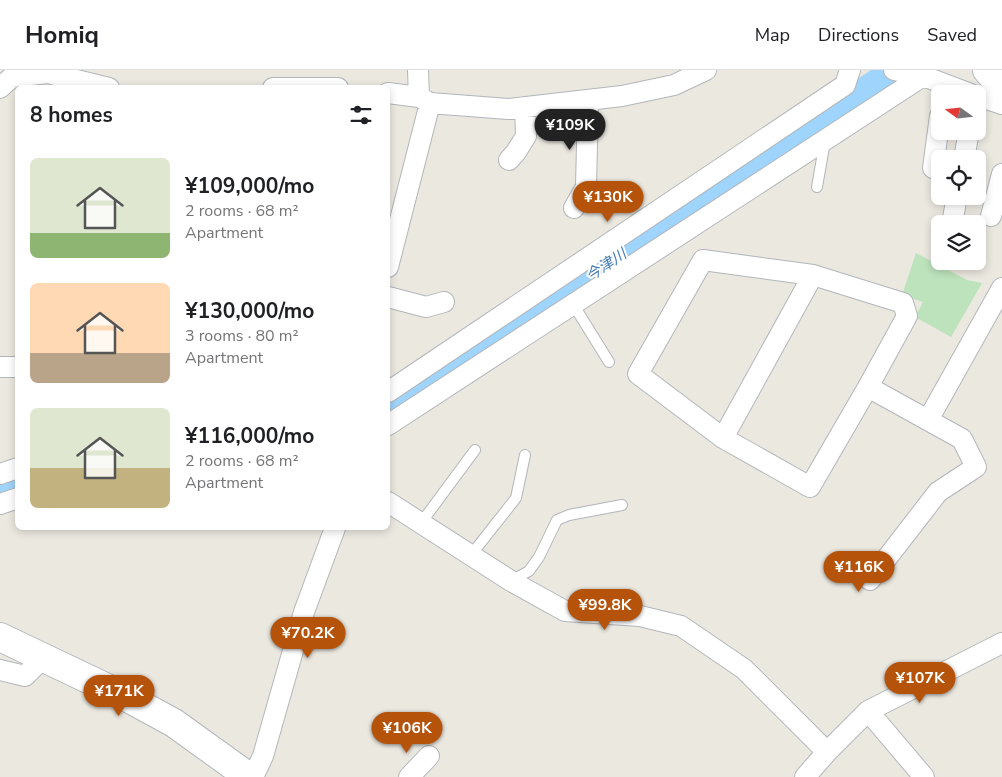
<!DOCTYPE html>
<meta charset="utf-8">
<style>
:root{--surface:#fff;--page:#f6f6f6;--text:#202124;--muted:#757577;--line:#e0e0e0;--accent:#b45309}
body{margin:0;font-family:"Nunito Sans","Noto Sans JP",sans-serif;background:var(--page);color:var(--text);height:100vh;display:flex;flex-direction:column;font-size:19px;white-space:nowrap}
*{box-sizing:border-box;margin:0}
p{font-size:16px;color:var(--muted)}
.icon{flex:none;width:28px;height:28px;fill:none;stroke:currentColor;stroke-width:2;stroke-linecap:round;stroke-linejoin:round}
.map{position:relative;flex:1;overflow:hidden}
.drawer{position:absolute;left:15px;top:15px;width:375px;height:445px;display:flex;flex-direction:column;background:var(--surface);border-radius:8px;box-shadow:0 2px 8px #0003}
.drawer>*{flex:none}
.needle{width:32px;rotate:285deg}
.buttons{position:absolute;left:931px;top:15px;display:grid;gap:10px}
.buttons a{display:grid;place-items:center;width:55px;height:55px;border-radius:8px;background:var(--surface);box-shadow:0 2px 8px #0003;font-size:25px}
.price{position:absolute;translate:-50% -42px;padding:0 11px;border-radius:18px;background:var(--accent);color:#fff;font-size:16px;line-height:32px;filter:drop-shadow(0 1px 2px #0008)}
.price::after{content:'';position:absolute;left:50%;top:30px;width:15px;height:11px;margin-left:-8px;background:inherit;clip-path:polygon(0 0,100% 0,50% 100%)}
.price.on{background:#222;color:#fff}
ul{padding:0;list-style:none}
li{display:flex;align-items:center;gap:15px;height:125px;padding:0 15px}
li span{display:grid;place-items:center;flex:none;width:140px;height:100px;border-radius:8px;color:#555}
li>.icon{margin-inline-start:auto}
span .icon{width:60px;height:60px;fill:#fffc;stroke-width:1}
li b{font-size:21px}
h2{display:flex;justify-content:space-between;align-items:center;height:60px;padding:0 15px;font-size:21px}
header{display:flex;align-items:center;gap:30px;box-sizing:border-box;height:70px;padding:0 25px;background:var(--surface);border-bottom:1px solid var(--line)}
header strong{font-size:24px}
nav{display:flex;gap:28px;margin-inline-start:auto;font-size:18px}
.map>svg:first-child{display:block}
</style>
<header>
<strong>Homiq</strong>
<nav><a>Map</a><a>Directions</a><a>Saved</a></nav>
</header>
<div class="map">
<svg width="1002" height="707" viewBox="0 0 1002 707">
<rect width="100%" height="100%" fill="#ebe8e0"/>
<path fill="#bde3bc" d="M 916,183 L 967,210 L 982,213 L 951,267 L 915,247 L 923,232 L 902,225 Z"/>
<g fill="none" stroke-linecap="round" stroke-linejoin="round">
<path stroke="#9fd4fc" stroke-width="31" d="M 388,340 L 899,0
M 0,418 L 18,412"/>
<g stroke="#b2b6ba" stroke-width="12">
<path id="lane" d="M 817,117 L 825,71
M 573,234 L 609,292
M 421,453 L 475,380
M 471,485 L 516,428 L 525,385
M 511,511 L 529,501 L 539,487 L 557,450 L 569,445 L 622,435"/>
</g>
<g stroke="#b2b6ba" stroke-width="22">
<path id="street" d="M 418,0 L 419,27
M 894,0 L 923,6 L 971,24
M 0,18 L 12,7 L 48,3 L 109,18
M 273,18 L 338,18
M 388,23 L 419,27 L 430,33 L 508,39 L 622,26 L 674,15 L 706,0
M 978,26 L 1002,34
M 964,89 L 969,61
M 509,90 L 516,82 L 526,66 L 525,37
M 933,98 L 940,46
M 574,138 L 586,117 L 588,30
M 991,146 L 1002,104
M 952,154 L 957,126
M 388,197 L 430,33
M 388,227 L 426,237 L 444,232
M 0,297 L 18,297
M 868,317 L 907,246 L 903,233 L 813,205 L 703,190 L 638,304 L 723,368 L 810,417 L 868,317 L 962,369 L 976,397 L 938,422 L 870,510
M 388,322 L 845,15 L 850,0
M 928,350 L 1002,218
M 388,355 L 923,6
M 723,368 L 813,205
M 0,404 L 18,398
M 388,432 L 511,511 L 565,541 L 640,546 L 681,556 L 744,599 L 827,682
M 0,434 L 18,428
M 0,600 L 25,606 L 44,587
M 868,641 L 924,707
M 253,707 L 263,686 L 304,542 L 335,458
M 409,707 L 429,686
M 805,707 L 827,682 L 868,641 L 1002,573"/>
</g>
<g stroke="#b3b7bc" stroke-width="30">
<path id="secondary" d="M 987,0 L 1002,18
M 0,567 L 130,629 L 174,653 L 249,707"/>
</g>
<use href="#lane" stroke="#fff" stroke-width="10"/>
<use href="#street" stroke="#fff" stroke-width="20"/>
<use href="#secondary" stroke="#fff" stroke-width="28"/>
</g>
<g text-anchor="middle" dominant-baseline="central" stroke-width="4" stroke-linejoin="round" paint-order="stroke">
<g font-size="15" font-style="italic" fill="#407ab4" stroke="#fff">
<text transform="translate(606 195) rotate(-34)">今津川</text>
</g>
</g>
</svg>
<div class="buttons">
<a><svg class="needle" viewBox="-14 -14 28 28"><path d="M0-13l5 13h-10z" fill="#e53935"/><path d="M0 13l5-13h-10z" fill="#757577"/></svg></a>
<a><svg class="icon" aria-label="locate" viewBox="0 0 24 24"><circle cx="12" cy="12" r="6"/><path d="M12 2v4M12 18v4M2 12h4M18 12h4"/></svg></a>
<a><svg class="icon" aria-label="layers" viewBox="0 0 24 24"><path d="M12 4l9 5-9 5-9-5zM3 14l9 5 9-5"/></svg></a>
</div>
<b class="price on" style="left:570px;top:81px">¥109K</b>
<b class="price" style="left:608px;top:153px">¥130K</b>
<b class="price" style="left:859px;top:523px">¥116K</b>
<b class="price" style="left:605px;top:561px">¥99.8K</b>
<b class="price" style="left:308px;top:589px">¥70.2K</b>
<b class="price" style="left:920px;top:634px">¥107K</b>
<b class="price" style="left:119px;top:647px">¥171K</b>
<b class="price" style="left:407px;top:684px">¥106K</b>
<section class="drawer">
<h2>8 homes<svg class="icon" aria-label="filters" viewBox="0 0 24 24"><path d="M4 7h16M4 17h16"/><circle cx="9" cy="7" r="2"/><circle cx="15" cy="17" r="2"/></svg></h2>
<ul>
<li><span style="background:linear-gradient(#dfe7d0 75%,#8fb573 0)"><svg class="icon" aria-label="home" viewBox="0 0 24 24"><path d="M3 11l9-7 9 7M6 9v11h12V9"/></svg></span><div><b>¥109,000/mo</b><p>2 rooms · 68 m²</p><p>Apartment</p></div></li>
<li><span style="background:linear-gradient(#ffd9b3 70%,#b9a48a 0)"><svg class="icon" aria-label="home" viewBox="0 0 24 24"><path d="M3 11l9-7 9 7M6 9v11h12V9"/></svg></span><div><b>¥130,000/mo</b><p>3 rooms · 80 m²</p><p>Apartment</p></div></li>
<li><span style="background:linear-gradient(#dfe7d0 60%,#c2b280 0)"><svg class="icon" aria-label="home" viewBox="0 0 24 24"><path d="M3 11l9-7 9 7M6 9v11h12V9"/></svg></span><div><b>¥116,000/mo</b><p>2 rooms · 68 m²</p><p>Apartment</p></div></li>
</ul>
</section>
</div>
